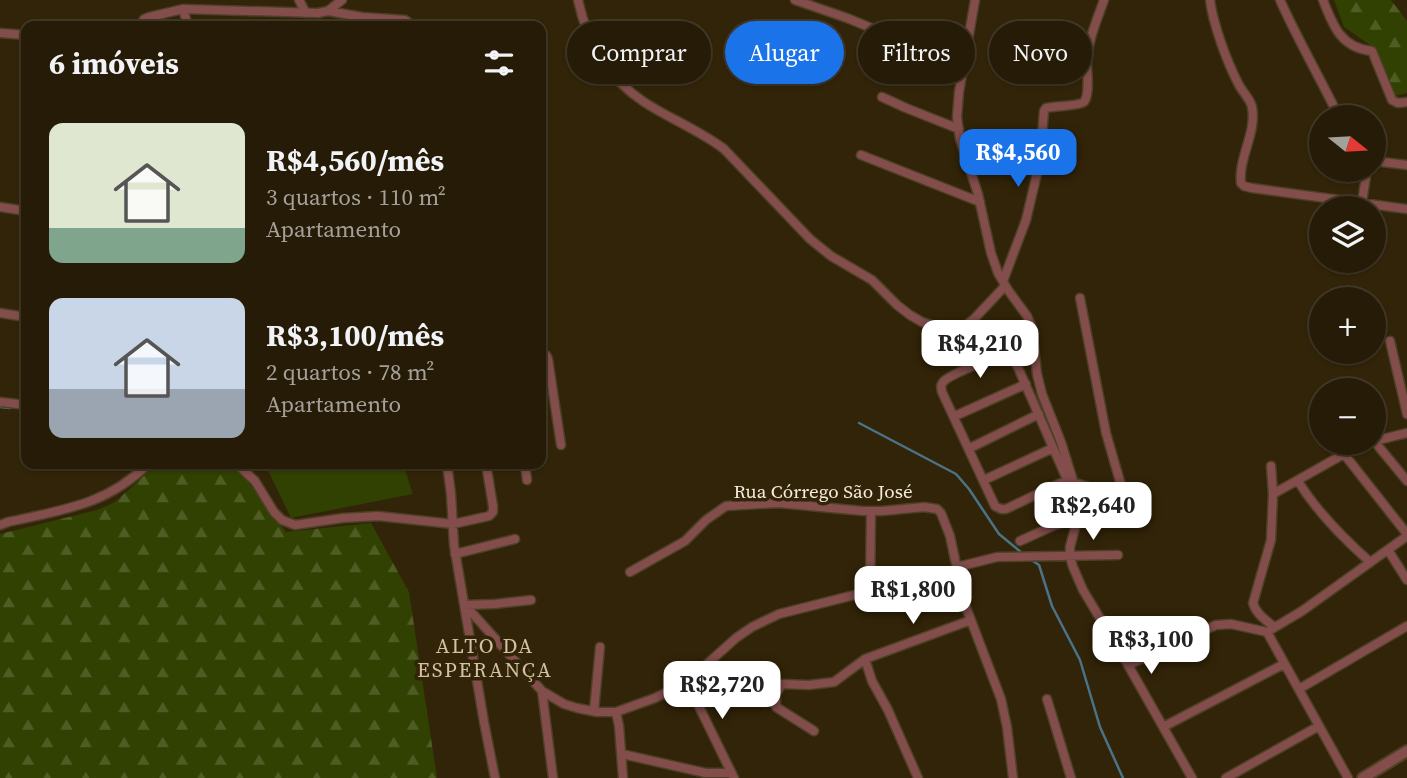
<!DOCTYPE html>
<html lang="pt">
<meta charset="utf-8">
<style>
:root{--surface:#261b06;--page:#322814;--text:#f1f3f6;--muted:#a4a19b;--line:#423928;--accent:#1a73e8}
body{margin:0;font-family:"Source Serif 4",serif;background:var(--page);color:var(--text);height:100vh;display:flex;flex-direction:column;font-size:26px;white-space:nowrap}
*{box-sizing:border-box;margin:0}
p{font-size:23px;color:var(--muted)}
.icon{flex:none;width:38px;height:38px;fill:none;stroke:currentColor;stroke-width:2;stroke-linecap:round;stroke-linejoin:round}
.map{position:relative;flex:1;overflow:hidden}
.sheet{position:absolute;left:21px;top:21px;width:525px;height:448px;display:flex;flex-direction:column;background:var(--surface);border-radius:14px;box-shadow:0 2px 5px #0004,0 0 0 2px var(--line)}
.sheet>*{flex:none}
.guide{position:absolute;left:567px;top:21px;width:665px;height:63px;display:flex;gap:14px}
.needle{width:46px;rotate:108deg}
.buttons{position:absolute;left:1309px;top:105px;display:grid;gap:14px}
.buttons a{display:grid;place-items:center;width:77px;height:77px;border-radius:50%;background:var(--surface);box-shadow:0 2px 5px #0004,0 0 0 2px var(--line);font-size:35px}
.price{position:absolute;translate:-50% -60px;padding:0 16px;border-radius:14px;background:#fff;color:#222;font-size:23px;line-height:46px;filter:drop-shadow(0 2px 4px #0008)}
.price::after{content:'';position:absolute;left:50%;top:42px;width:21px;height:16px;margin-left:-10px;background:inherit;clip-path:polygon(0 0,100% 0,50% 100%)}
.price.on{background:var(--accent);color:#fff}
ul{padding:0;list-style:none}
li{display:flex;align-items:center;gap:21px;height:175px;padding:0 28px}
li span{display:grid;place-items:center;flex:none;width:196px;height:140px;border-radius:14px;color:#555}
li>.icon{margin-inline-start:auto}
span .icon{width:84px;height:84px;fill:#fffc;stroke-width:1}
li b{font-size:30px}
h2{display:flex;justify-content:space-between;align-items:center;height:84px;padding:0 28px;font-size:30px}
.chip{padding:0 24px;border-radius:32px;background:var(--surface);box-shadow:0 2px 5px #0004,0 0 0 2px var(--line);font-size:24px;line-height:63px}
.chip.on{background:var(--accent);color:#fff}
.map>svg:first-child{display:block}
</style>
<div class="map">
<svg width="1407" height="778" viewBox="0 0 1407 778">
<defs>
<pattern id="forest-firs" width="22" height="20" patternUnits="userSpaceOnUse" patternTransform="scale(1.75)"><rect width="22" height="20" fill="#304101"/><path d="M5 1l3.5 6h-7zM16 11l3.5 6h-7z" fill="#4f5d25"/></pattern>
</defs>
<rect width="100%" height="100%" fill="#322408"/>
<path fill="#304101" d="M 265,464 L 403,464 L 413,494 L 291,518 Z"/>
<path fill="url(#forest-firs)" d="M 1334,0 L 1391,0 L 1407,21 L 1407,93 L 1395,96 L 1373,47 L 1344,27 Z
M 157,464 L 198,464 L 241,472 L 286,532 L 371,523 L 409,592 L 437,778 L 0,778 L 0,534 L 97,510 L 115,502 Z"/>
<g fill="none" stroke-linecap="round" stroke-linejoin="round">
<path stroke="#4a7387" stroke-width="2.5" d="M 0,407 L 10,408
M 21,409 L 26,410
M 859,423 L 956,474 L 969,489 L 999,534 L 1022,553
M 1030,559 L 1039,565 L 1052,606 L 1080,660 L 1100,727 L 1123,778"/>
<g stroke="#4d4026" stroke-width="11">
<path id="minor" d="M 299,0 L 306,13
M 578,0 C 587,42 608,78 644,102 C 670,119 699,130 724,149 L 810,239 L 831,256 L 872,280 L 897,305 L 910,315 L 922,322 L 947,330 L 956,330 L 965,326 L 974,319 L 1005,286
M 795,0 L 847,18 L 964,66
M 975,0 L 959,92 L 957,117 L 960,139 L 978,194 L 991,253 L 998,273 L 1008,290 L 1027,316 L 1032,328 L 1037,374 L 1042,394 L 1061,442 L 1074,484
M 1210,0 C 1213,24 1227,62 1238,83 C 1242,92 1250,98 1252,107 C 1257,133 1238,158 1241,183 L 1244,186 L 1252,188 L 1407,209
M 1280,0 C 1298,40 1320,78 1339,117
M 1323,0 C 1333,26 1341,48 1372,51 L 1392,100 L 1398,103 L 1407,102
M 183,9 L 188,26
M 328,11 L 362,17 L 405,20 L 408,22 L 409,26
M 141,26 L 144,19 L 149,17 L 183,9 L 318,13 L 328,11 L 342,0
M 0,33 L 26,35
M 882,97 L 906,108 L 959,129
M 861,155 L 980,202
M 1374,161 L 1407,165
M 1362,202 L 1367,170
M 0,207 L 26,211
M 1003,281 L 1026,220 L 1040,161 L 1044,111 L 1046,108 C 1054,106 1079,106 1084,102 C 1090,95 1087,73 1087,64 C 1087,42 1097,20 1104,0
M 1080,298 L 1106,433 L 1121,485 L 1120,489 L 1117,493 L 1106,493 L 1067,480 L 1006,509 L 1001,509 L 995,506 L 942,392 C 941,386 940,386 944,381 C 951,374 998,355 1008,354 L 1016,363 L 1080,509 L 1070,547 L 1070,557 L 1073,567 L 1083,590 L 1128,665 L 1192,778
M 0,313 L 26,317
M 1390,341 L 1407,414
M 541,353 L 546,355 L 548,359 L 561,445
M 0,402 L 26,405
M 955,416 L 1026,384
M 1374,441 L 1407,481
M 1374,441 L 1407,433
M 970,448 L 1039,414
M 1344,454 L 1407,534
M 237,464 L 255,481 L 274,512 L 282,520 L 295,525 L 343,518 L 378,516 L 453,524 L 489,516 L 493,512 L 493,506 L 486,464
M 447,464 L 451,494 L 454,545 L 484,722 L 495,778
M 525,464 L 527,480
M 1271,466 L 1273,494 L 1271,540 L 1253,603 C 1256,614 1266,620 1274,627
M 984,480 L 1053,448
M 1298,481 C 1317,512 1343,538 1370,562
M 1273,494 L 1344,454 L 1368,443
M 0,525 L 8,522 C 62,510 107,505 148,464
M 1020,541 L 1053,526 L 1077,517
M 1388,550 L 1407,580
M 455,554 L 515,539
M 957,567 L 997,557 L 1118,555
M 630,572 L 685,541 L 706,520 L 726,506 L 778,503 L 863,511 L 882,511 L 924,507 L 937,509 L 941,513 L 950,536 L 964,602 L 1001,699 L 1007,727 L 1013,778
M 870,591 L 871,511
M 465,605 L 542,691 L 564,704 L 577,708 L 597,712 L 616,712 L 655,698 L 687,682 L 736,638 L 752,627 L 779,614 L 886,587 L 959,575
M 465,605 L 495,604 L 531,600
M 1267,632 L 1302,611 L 1407,536
M 1267,632 L 1348,778
M 865,659 L 872,681 L 888,710 L 918,778
M 1128,665 L 1216,625 L 1231,624 L 1267,632
M 687,682 L 734,778
M 1299,689 L 1407,626
M 542,691 L 553,778
M 1047,699 L 1071,778
M 594,711 L 600,647
M 616,712 L 619,726 L 623,778
M 1163,727 L 1284,664
M 814,731 L 776,707 L 776,694 L 782,684 L 809,685 L 834,682 L 865,659 L 971,620
M 622,754 L 706,773 L 731,773
M 1226,778 L 1319,726"/>
</g>
<g stroke="#4d4026" stroke-width="14">
<path id="tertiary" d="M 1363,778 L 1407,751"/>
</g>
<use href="#minor" stroke="#834d4b" stroke-width="8"/>
<use href="#tertiary" stroke="#834d4b" stroke-width="10"/>
</g>
<g text-anchor="middle" dominant-baseline="central" stroke-width="7" stroke-linejoin="round" paint-order="stroke">
<g font-size="19" fill="#f5ecdc" stroke="#322408">
<text x="823" y="491">Rua Córrego São José</text>
</g>
<g font-size="21" letter-spacing="2" fill="#d4c1a2" stroke="#322408">
<text x="485" y="645">ALTO DA<tspan x="485" dy="24">ESPERANÇA</tspan></text>
</g>
</g>
</svg>
<div class="buttons">
<a><svg class="needle" viewBox="-14 -14 28 28"><path d="M0-13l5 13h-10z" fill="#e53935"/><path d="M0 13l5-13h-10z" fill="#a4a19b"/></svg></a>
<a><svg class="icon" aria-label="layers" viewBox="0 0 24 24"><path d="M12 4l9 5-9 5-9-5zM3 14l9 5 9-5"/></svg></a>
<a>+</a>
<a>−</a>
</div>
<b class="price on" style="left:1018px;top:189px">R$4,560</b>
<b class="price" style="left:980px;top:380px">R$4,210</b>
<b class="price" style="left:1093px;top:542px">R$2,640</b>
<b class="price" style="left:913px;top:626px">R$1,800</b>
<b class="price" style="left:1151px;top:676px">R$3,100</b>
<b class="price" style="left:722px;top:721px">R$2,720</b>
<div class="guide">
<a class="chip">Comprar</a>
<a class="chip on">Alugar</a>
<a class="chip">Filtros</a>
<a class="chip">Novo</a>
</div>
<section class="sheet">
<h2>6 imóveis<svg class="icon" aria-label="filters" viewBox="0 0 24 24"><path d="M4 7h16M4 17h16"/><circle cx="9" cy="7" r="2"/><circle cx="15" cy="17" r="2"/></svg></h2>
<ul>
<li><span style="background:linear-gradient(#dfe7d0 75%,#7fa58c 0)"><svg class="icon" aria-label="home" viewBox="0 0 24 24"><path d="M3 11l9-7 9 7M6 9v11h12V9"/></svg></span><div><b>R$4,560/mês</b><p>3 quartos · 110 m²</p><p>Apartamento</p></div></li>
<li><span style="background:linear-gradient(#c9d6e8 65%,#9aa5b1 0)"><svg class="icon" aria-label="home" viewBox="0 0 24 24"><path d="M3 11l9-7 9 7M6 9v11h12V9"/></svg></span><div><b>R$3,100/mês</b><p>2 quartos · 78 m²</p><p>Apartamento</p></div></li>
</ul>
</section>
</div>
